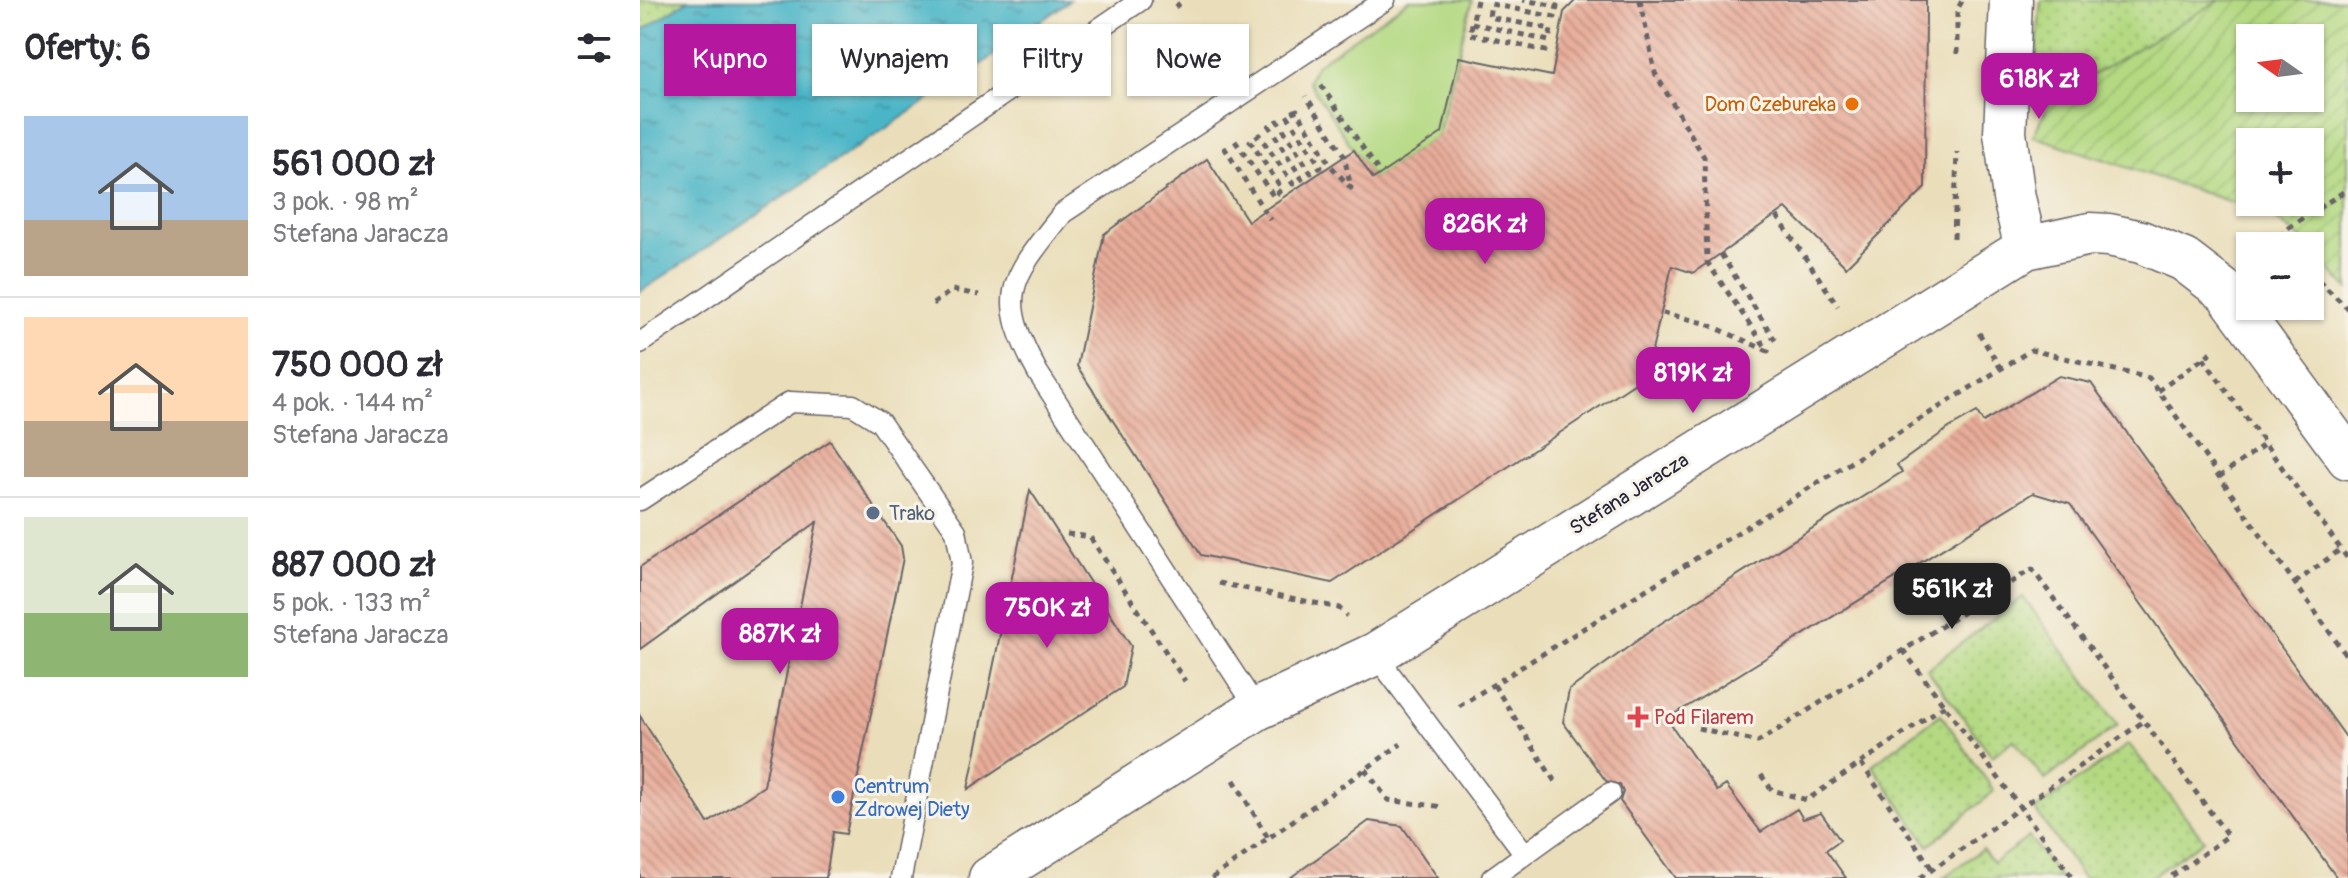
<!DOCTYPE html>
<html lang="pl">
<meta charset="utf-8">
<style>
:root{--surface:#fff;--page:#f7f7f7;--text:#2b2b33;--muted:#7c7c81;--line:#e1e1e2;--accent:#b5179e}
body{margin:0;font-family:Pangolin,sans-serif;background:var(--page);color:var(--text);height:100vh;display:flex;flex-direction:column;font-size:30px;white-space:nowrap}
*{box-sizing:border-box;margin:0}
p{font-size:26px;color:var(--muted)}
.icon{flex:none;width:44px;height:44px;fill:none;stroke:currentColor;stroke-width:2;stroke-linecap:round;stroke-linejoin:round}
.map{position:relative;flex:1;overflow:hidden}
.panel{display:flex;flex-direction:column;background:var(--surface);width:640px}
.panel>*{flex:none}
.top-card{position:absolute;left:24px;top:24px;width:760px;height:72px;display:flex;gap:16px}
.needle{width:52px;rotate:284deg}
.buttons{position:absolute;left:1596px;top:24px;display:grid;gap:16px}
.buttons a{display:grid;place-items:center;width:88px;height:88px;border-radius:0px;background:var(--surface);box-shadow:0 2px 6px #0004;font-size:40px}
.price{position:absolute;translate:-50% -68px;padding:0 18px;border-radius:16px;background:var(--accent);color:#fff;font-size:26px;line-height:52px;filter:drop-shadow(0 2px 4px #0008)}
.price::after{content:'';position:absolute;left:50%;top:48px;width:24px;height:18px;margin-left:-12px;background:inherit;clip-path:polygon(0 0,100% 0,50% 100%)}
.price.current{background:#222;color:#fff}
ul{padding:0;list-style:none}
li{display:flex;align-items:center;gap:24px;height:200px;padding:0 24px}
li+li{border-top:2px solid var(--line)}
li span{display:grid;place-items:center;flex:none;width:224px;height:160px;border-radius:0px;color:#555}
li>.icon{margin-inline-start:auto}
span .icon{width:96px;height:96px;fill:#fffc;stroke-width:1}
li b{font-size:34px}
h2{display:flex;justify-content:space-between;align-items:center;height:96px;padding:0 24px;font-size:34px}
.tag{padding:0 28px;border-radius:0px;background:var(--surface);box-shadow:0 2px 6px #0004;font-size:28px;line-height:72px}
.tag.current{background:var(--accent);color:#fff}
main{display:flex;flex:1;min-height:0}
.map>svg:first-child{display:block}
</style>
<main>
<section class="panel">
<h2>Oferty: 6<svg class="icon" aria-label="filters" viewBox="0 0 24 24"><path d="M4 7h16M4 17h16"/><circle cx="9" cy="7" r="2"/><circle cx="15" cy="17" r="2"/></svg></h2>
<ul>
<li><span style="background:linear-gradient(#a9c7e8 65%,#b9a48a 0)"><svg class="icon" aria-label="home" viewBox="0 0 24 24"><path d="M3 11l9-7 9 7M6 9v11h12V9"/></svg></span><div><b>561 000 zł</b><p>3 pok. · 98 m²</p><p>Stefana Jaracza</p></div></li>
<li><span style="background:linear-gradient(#ffd9b3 65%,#b9a48a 0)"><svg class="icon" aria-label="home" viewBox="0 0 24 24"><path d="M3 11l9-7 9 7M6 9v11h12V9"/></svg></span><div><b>750 000 zł</b><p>4 pok. · 144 m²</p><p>Stefana Jaracza</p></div></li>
<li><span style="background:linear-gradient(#dfe7d0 60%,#8fb573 0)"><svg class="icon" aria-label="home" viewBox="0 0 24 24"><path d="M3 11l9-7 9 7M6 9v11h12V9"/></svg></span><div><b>887 000 zł</b><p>5 pok. · 133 m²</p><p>Stefana Jaracza</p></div></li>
</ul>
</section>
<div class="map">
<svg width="1708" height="878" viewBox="0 0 1708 878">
<defs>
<pattern id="grass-dots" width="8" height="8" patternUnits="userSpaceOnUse" patternTransform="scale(2)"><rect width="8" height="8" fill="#b4d982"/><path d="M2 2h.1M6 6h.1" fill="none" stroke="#9aba71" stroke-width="1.8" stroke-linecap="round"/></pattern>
<pattern id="garden-furrows" width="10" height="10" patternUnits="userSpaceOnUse" patternTransform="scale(2)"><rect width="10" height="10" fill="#b4d982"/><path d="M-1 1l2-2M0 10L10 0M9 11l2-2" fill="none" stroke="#9aba71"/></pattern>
<pattern id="water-ripples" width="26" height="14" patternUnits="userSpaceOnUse" patternTransform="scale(2)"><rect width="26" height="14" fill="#4ab5c7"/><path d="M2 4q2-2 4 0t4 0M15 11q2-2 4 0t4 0" fill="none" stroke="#3d93a3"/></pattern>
<pattern id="building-back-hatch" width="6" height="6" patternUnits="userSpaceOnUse" patternTransform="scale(2)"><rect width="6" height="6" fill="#e8ac99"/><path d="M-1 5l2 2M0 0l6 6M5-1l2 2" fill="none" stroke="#bc8c7e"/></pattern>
</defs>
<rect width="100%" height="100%" fill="#f7f3e8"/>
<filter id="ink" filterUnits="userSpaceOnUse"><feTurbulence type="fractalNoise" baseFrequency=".0125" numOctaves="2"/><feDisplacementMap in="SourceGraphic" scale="16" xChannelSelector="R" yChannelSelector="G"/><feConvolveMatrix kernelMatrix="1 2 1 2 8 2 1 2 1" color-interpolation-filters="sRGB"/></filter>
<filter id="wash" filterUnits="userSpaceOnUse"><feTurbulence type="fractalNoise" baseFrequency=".006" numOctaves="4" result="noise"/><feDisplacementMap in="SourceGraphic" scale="32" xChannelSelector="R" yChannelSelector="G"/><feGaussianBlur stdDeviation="1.8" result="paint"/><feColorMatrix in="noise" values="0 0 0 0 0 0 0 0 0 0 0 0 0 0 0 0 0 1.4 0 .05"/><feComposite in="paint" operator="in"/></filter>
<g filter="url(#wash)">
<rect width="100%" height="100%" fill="#eadeba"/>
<path fill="url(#grass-dots)" stroke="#6b7e5e" stroke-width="2" d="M 0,0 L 49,0 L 0,32 Z
M 1401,0 L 1580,0 L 1409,103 L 1396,62 Z
M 1383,597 L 1478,725 L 1405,780 L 1374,740 L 1352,756 L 1287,669 Z
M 1301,714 L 1354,791 L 1289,846 L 1232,765 Z
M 1489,744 L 1564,840 L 1510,878 L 1443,878 L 1395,810 Z
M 1389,837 L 1420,878 L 1303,878 L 1342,849 L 1353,863 Z"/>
<path fill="#b4d982" stroke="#6b7e5e" stroke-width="2" d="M 769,0 L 832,0 L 798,136 L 733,179 L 668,81 L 677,64 Z"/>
<path fill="url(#garden-furrows)" stroke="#6b7e5e" stroke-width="2" fill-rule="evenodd" d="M 1580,0 L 1708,0 L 1708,289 L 1670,250 L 1670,246 L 1630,215 L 1393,136 L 1409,103 L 1420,94 ZM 1610,38 L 1670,38 L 1670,98 L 1610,98 ZM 1610,142 L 1670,142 L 1670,202 L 1610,202 Z"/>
<path fill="url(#water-ripples)" stroke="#366c81" stroke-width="2" d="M 49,0 L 430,0 L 332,71 L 0,292 L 0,32 Z"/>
<g id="blocks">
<path fill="url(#building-back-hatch)" d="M 936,0 L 1286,0 L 1285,188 L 1206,267 L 1146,208 L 1053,273 L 1032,266 L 1006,376 L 692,583 L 561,555 L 437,366 L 464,234 L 567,159 L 608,221 L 714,150 L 733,179 L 802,133 L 819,57 L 912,76 L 924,12 Z
M 1419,376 L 1451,383 L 1708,740 L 1708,878 L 1697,878 L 1430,504 L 1393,493 L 1027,719 L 1077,791 L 1086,785 L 1121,832 L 1157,809 L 1163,819 L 1181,813 L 1200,840 L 1186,850 L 1206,878 L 1036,878 L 980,801 L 983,792 L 980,785 L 966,781 L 923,722 L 929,690 L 1020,624 L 1262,472 L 1257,465 L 1309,428 L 1337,412 L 1343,422 Z
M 190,441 L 261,546 L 263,558 L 206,834 L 193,832 L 186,878 L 0,878 L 0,716 L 68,823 L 124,786 L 177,522 L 0,649 L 0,567 Z
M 390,490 L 491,646 L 483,687 L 328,789 Z
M 729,821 L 762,826 L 798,878 L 650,878 Z"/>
</g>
</g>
<g filter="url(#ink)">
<use href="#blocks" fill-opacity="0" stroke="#686467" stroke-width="2"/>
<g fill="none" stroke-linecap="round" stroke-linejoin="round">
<g stroke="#686467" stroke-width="23">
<path id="lane" d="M 0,343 L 501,0
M 0,500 L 150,402 L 213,405 L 240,422 L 316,531 L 322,563 L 261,878
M 735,654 L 885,854
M 617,709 L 398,373 C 355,294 370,280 423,213 L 745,0
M 852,878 L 970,793"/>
</g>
<g stroke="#686467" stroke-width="45">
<path id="street" d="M 1371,0 L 1365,133 L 1374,198 L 1386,248
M 350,878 L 617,709 L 735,654 L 1386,248 L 1450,234 L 1469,235 L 1501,242 L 1544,260 L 1586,292 L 1708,458"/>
</g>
<path stroke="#686467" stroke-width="5" stroke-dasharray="6 6" stroke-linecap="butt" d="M 837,0 L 830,34 L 910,52
M 1000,0 L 1015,73 L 1064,157 L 1067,262 L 1128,351 L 1065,323 L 1023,313
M 535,7 L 544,0
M 832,23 L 909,41 L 911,29 L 849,17 L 851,4 L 915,17 L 917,6 L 883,0
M 1317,54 L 1317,10 L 1322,1
M 681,85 L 737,169
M 595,141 L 634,197 L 642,189 L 610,141 L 619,135 L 653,184 L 662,179 L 629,126 L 638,121 L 671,173 L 681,167 L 647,115 L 657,110 L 690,165 L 711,188 L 704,156 L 666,96
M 584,147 L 630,220
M 1137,216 L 1198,306
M 1314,238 L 1317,152
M 1632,246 L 1648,228 L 1708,189
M 1081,254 L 1138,345
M 1670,272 L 1708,309
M 293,304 L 312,290 L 339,295
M 1339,333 L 1361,369
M 1563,358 L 1708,559
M 1518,391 L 1573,351
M 1579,477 L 1625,444
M 427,534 L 450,537 L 545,681
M 579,583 L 699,608 L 707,616
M 1655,583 L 1701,549
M 1263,650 L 1433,878
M 854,685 L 917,785
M 819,706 L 1391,350 L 1509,378 L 1708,658
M 1058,728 L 1118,742 L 1392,569 L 1588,836 L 1529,878
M 1221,763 L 1292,869
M 725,769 L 748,800 L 804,807
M 1121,775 L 1132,790 L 1167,800 L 1305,705
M 594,780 L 628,838
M 572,878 L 761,744
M 1280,878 L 1504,721"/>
<use href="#lane" stroke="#fff" stroke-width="20"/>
<use href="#street" stroke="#fff" stroke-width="42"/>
</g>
</g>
<circle fill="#e8710a" stroke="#f7f3e8" stroke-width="3" cx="1212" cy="104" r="8"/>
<circle fill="#5c6f8a" stroke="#f7f3e8" stroke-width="3" cx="233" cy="513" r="8"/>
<path fill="#e0444e" stroke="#f7f3e8" stroke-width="3" d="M994 705h8v8h8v8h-8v8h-8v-8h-8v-8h8z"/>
<circle fill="#3f7fe0" stroke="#f7f3e8" stroke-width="3" cx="198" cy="797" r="8"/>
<g text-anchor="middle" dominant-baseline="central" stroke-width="6" stroke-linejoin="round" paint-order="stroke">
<g font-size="20" fill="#c56008" stroke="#f7f3e8" text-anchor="end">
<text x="1196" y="104">Dom Czebureka</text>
</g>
<g font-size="20" fill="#22223b" stroke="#f7f3e8">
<text transform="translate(989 494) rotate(-32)">Stefana Jaracza</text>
</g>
<g font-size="20" fill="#4e5e75" stroke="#f7f3e8" text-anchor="start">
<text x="249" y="513">Trako</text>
</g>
<g font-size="20" fill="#be3a42" stroke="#f7f3e8" text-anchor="start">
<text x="1014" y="717">Pod Filarem</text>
</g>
<g font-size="20" fill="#366cbe" stroke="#f7f3e8" text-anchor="start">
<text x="214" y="786">Centrum<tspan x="214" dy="23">Zdrowej Diety</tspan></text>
</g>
</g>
</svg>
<div class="buttons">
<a><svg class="needle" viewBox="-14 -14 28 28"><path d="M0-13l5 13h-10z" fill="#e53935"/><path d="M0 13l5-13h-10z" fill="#7c7c81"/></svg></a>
<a>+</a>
<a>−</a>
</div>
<b class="price" style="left:1399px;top:121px">618K zł</b>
<b class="price" style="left:845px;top:266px">826K zł</b>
<b class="price" style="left:1053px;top:415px">819K zł</b>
<b class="price current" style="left:1312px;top:631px">561K zł</b>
<b class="price" style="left:407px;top:650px">750K zł</b>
<b class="price" style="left:140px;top:676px">887K zł</b>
<div class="top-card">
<a class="tag current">Kupno</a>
<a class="tag">Wynajem</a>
<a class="tag">Filtry</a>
<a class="tag">Nowe</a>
</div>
</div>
</main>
